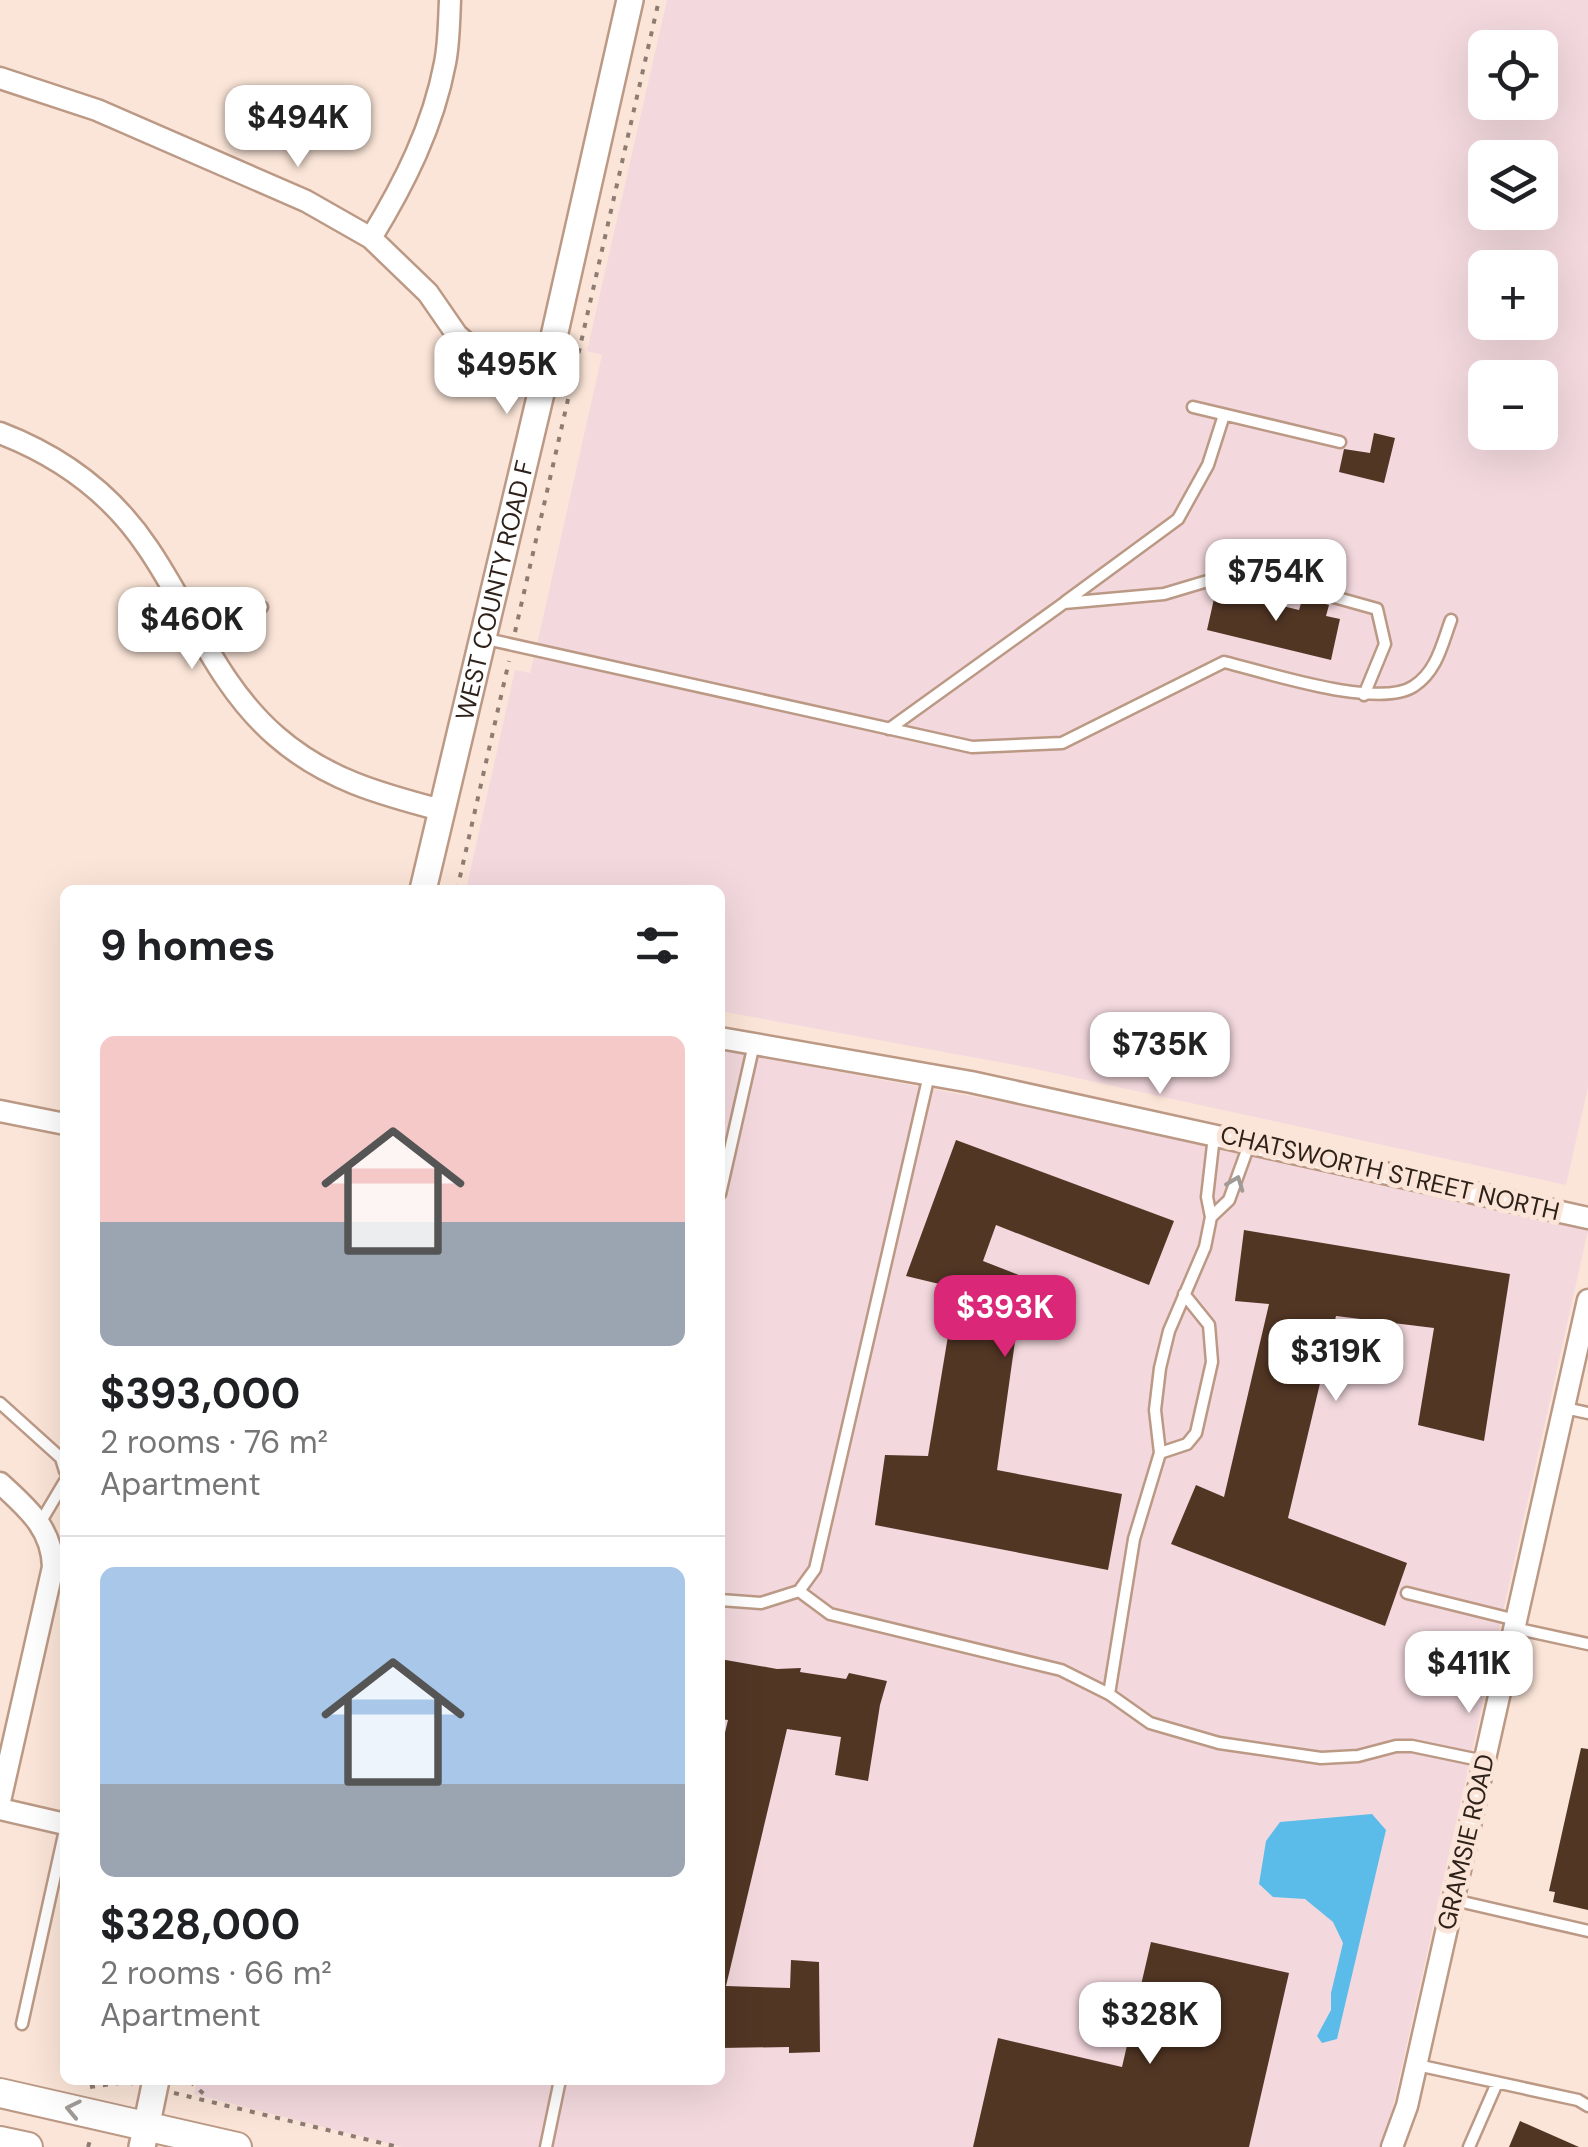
<!DOCTYPE html>
<meta charset="utf-8">
<style>
:root{--surface:#fff;--page:#f6f6f6;--text:#202124;--muted:#757577;--line:#e0e0e0;--accent:#db2777}
body{margin:0;font-family:"DM Sans",sans-serif;background:var(--page);color:var(--text);height:100vh;display:flex;flex-direction:column;font-size:38px;white-space:nowrap}
*{box-sizing:border-box;margin:0}
p{font-size:32px;color:var(--muted)}
.icon{flex:none;width:55px;height:55px;fill:none;stroke:currentColor;stroke-width:2;stroke-linecap:round;stroke-linejoin:round}
.map{position:relative;flex:1;overflow:hidden}
.details{position:absolute;left:60px;top:885px;width:665px;height:1200px;display:flex;flex-direction:column;background:var(--surface);border-radius:15px;box-shadow:0 10px 40px #0002}
.details>*{flex:none}
.controls{position:absolute;left:1468px;top:30px;display:grid;gap:20px}
.controls a{display:grid;place-items:center;width:90px;height:90px;border-radius:15px;background:var(--surface);box-shadow:0 10px 40px #0002;font-size:50px}
.price{position:absolute;translate:-50% -85px;padding:0 22px;border-radius:20px;background:#fff;color:#222;font-size:32px;line-height:65px;filter:drop-shadow(0 2px 5px #0008)}
.price::after{content:'';position:absolute;left:50%;top:60px;width:30px;height:22px;margin-left:-15px;background:inherit;clip-path:polygon(0 0,100% 0,50% 100%)}
.price.active{background:var(--accent);color:#fff}
ul{padding:0;list-style:none}
li{display:grid;align-content:center;gap:20px;height:530px;padding:0 40px}
li+li{border-top:2px solid var(--line)}
li span{display:grid;place-items:center;height:310px;border-radius:15px;color:#555}
li>.icon{margin-inline-start:auto}
span .icon{width:180px;height:180px;fill:#fffc;stroke-width:1}
li b{font-size:42px}
h2{display:flex;justify-content:space-between;align-items:center;height:120px;padding:0 40px;font-size:42px}
.map>svg:first-child{display:block}
</style>
<div class="map">
<svg width="1588" height="2147" viewBox="0 0 1588 2147">
<rect width="100%" height="100%" fill="#fbe5d8"/>
<path fill="#f3d9de" fill-rule="evenodd" d="M 667,0 L 1588,0 L 1588,1087 L 1566,1185 L 1031,1068 L 720,1011 L 720,890 L 466,890 L 515,670 L 530,673 L 536,649 L 602,355 L 587,351 ZM 1485,48 L 1540,48 L 1540,102 L 1485,102 ZM 1485,158 L 1540,158 L 1540,212 L 1485,212 ZM 1485,268 L 1540,268 L 1540,322 L 1485,322 ZM 1485,378 L 1540,378 L 1540,432 L 1485,432 Z
M 720,1050 L 1041,1109 L 1588,1230 L 1392,2111 L 1379,2147 L 402,2147 L 194,2094 L 197,2080 L 720,2080 Z"/>
<path fill="#5cbce9" d="M 1372,1814 L 1386,1830 L 1337,2039 L 1322,2043 L 1317,2036 L 1331,2010 L 1331,1993 L 1343,1943 L 1333,1922 L 1305,1899 L 1273,1897 L 1259,1884 L 1266,1841 L 1280,1822 Z"/>
<path fill="#523624" d="M 1374,433 L 1395,438 L 1384,483 L 1339,472 L 1344,449 L 1370,453 Z
M 1216,590 L 1299,610 L 1303,597 L 1329,605 L 1326,616 L 1340,619 L 1331,660 L 1207,630 Z
M 956,1140 L 1174,1221 L 1149,1285 L 996,1225 L 983,1261 L 1024,1277 L 997,1470 L 1122,1494 L 1108,1570 L 875,1525 L 885,1455 L 928,1456 L 956,1288 L 906,1276 Z
M 1244,1230 L 1510,1274 L 1484,1441 L 1418,1425 L 1434,1328 L 1336,1316 L 1288,1518 L 1407,1563 L 1385,1626 L 1171,1544 L 1196,1485 L 1224,1497 L 1269,1304 L 1235,1301 Z
M 720,1659 L 777,1669 L 801,1668 L 800,1672 L 846,1679 L 849,1673 L 887,1681 L 880,1705 L 868,1781 L 835,1775 L 841,1737 L 787,1729 L 726,1986 L 790,1988 L 791,1960 L 819,1962 L 820,2052 L 789,2053 L 789,2047 L 720,2048 L 720,1986 L 725,1986 L 720,1986 L 720,1753 L 728,1720 L 720,1719 Z
M 1581,1748 L 1588,1749 L 1588,1910 L 1553,1902 L 1555,1892 L 1549,1891 Z
M 1151,1942 L 1289,1973 L 1249,2147 L 973,2147 L 998,2038 L 1122,2067 Z
M 1520,2121 L 1579,2147 L 1509,2147 Z"/>
<g fill="none" stroke-linecap="round" stroke-linejoin="round">
<g stroke="#bb9985" stroke-width="15">
<path id="service" d="M 1193,407 L 1340,442
M 1065,602 L 1178,519 L 1208,465 L 1224,415
M 482,638 L 972,747 L 1062,743 L 1224,662 C 1266,672 1379,710 1414,686 C 1437,671 1442,644 1451,620
M 205,644 L 262,607
M 889,729 L 1064,603 L 1164,594 L 1241,571 L 1377,609 L 1385,644 L 1364,695
M 720,1194 L 754,1044
M 1211,1217 L 1229,1200 L 1250,1142
M 0,1403 L 61,1458 L 65,1471
M 1565,1408 L 1588,1413
M 1160,1453 L 1187,1444 L 1196,1433 L 1212,1362 L 1209,1325 L 1184,1294
M 40,1523 L 65,1481
M 799,1591 L 815,1569 L 929,1075
M 1407,1593 L 1516,1620
M 720,1600 L 761,1603 L 799,1591 L 830,1614 L 1061,1670 L 1109,1694 L 1150,1723 L 1219,1743 L 1321,1758 L 1358,1756 L 1396,1746 L 1412,1746 L 1484,1761
M 1514,1628 L 1588,1644
M 1109,1694 L 1134,1539 L 1160,1453 L 1155,1410 L 1160,1368 L 1169,1331 L 1205,1247 L 1211,1217 L 1207,1197 L 1214,1136
M 1454,1900 L 1588,1931
M 22,2024 L 65,1830
M 1417,2065 L 1578,2100 L 1588,2106
M 546,2147 L 560,2080
M 1469,2147 L 1497,2083"/>
</g>
<g stroke="#bb9985" stroke-width="25">
<path id="minor" d="M 0,78 L 97,110 L 306,201 L 371,238 L 428,293 L 457,335 L 473,349 L 493,359 L 546,372
M 371,238 C 404,184 433,127 445,63 C 449,43 449,21 450,0
M 0,433 C 60,456 112,494 148,548 C 191,611 217,685 276,736 C 325,779 380,794 441,810
M 720,1038 L 971,1082 L 1588,1218
M 0,1111 L 65,1124
M 0,1483 C 27,1508 52,1528 53,1567 L 0,1801
M 0,1809 L 65,1824
M 1392,2147 L 1407,2106 L 1588,1300"/>
</g>
<g stroke="#bb9985" stroke-width="30">
<g id="tertiary">
<path id="s1" d="M 423,890 L 546,372 L 630,0"/>
<path d="M 142,2147 L 156,2080"/>
</g>
</g>
<g stroke="#bb9985" stroke-width="32">
<path id="secondary" d="M 0,2093 L 237,2147
M 0,2141 L 28,2147"/>
</g>
<path stroke="#8e7c72" stroke-width="4" stroke-dasharray="5 8" stroke-linecap="butt" d="M 515,632 L 659,0
M 457,890 L 509,661
M 193,2080 L 193,2084 L 208,2098
M 90,2087 L 126,2082 L 135,2084
M 174,2093 L 398,2147
M 88,2147 L 91,2137"/>
<use href="#service" stroke="#fff" stroke-width="10"/>
<use href="#minor" stroke="#fff" stroke-width="20"/>
<use href="#tertiary" stroke="#fff" stroke-width="25"/>
<use href="#secondary" stroke="#fff" stroke-width="28"/>
</g>
<defs><path id="oneway-chevron" d="M-2-3.5L2.5 0L-2 3.5" fill="none" stroke-width="1.6" stroke-linecap="round" stroke-linejoin="round" transform="scale(2.5)"/></defs>
<g stroke="#a19b98">
<use href="#oneway-chevron" transform="translate(1236 1183) rotate(-69)"/>
<use href="#oneway-chevron" transform="translate(73 2109) rotate(-168)"/>
</g>
<g text-anchor="middle" dominant-baseline="central" stroke-width="10" stroke-linejoin="round" paint-order="stroke">
<g font-size="25" fill="#2e2119" stroke="#fbe5d8">
<text stroke="none"><textPath href="#s1" startOffset="308">WEST COUNTY ROAD F</textPath></text>
<text transform="translate(1390 1173) rotate(13)">CHATSWORTH STREET NORTH</text>
<text transform="translate(1466 1842) rotate(-77)">GRAMSIE ROAD</text>
</g>
</g>
</svg>
<div class="controls">
<a><svg class="icon" aria-label="locate" viewBox="0 0 24 24"><circle cx="12" cy="12" r="6"/><path d="M12 2v4M12 18v4M2 12h4M18 12h4"/></svg></a>
<a><svg class="icon" aria-label="layers" viewBox="0 0 24 24"><path d="M12 4l9 5-9 5-9-5zM3 14l9 5 9-5"/></svg></a>
<a>+</a>
<a>−</a>
</div>
<b class="price" style="left:298px;top:170px">$494K</b>
<b class="price" style="left:507px;top:417px">$495K</b>
<b class="price" style="left:1276px;top:624px">$754K</b>
<b class="price" style="left:192px;top:672px">$460K</b>
<b class="price" style="left:1160px;top:1097px">$735K</b>
<b class="price active" style="left:1005px;top:1360px">$393K</b>
<b class="price" style="left:1336px;top:1404px">$319K</b>
<b class="price" style="left:1469px;top:1716px">$411K</b>
<b class="price" style="left:1150px;top:2067px">$328K</b>
<section class="details">
<h2>9 homes<svg class="icon" aria-label="filters" viewBox="0 0 24 24"><path d="M4 7h16M4 17h16"/><circle cx="9" cy="7" r="2"/><circle cx="15" cy="17" r="2"/></svg></h2>
<ul>
<li><span style="background:linear-gradient(#f6c9c9 60%,#9aa5b1 0)"><svg class="icon" aria-label="home" viewBox="0 0 24 24"><path d="M3 11l9-7 9 7M6 9v11h12V9"/></svg></span><div><b>$393,000</b><p>2 rooms · 76 m²</p><p>Apartment</p></div></li>
<li><span style="background:linear-gradient(#a9c7e8 70%,#9aa5b1 0)"><svg class="icon" aria-label="home" viewBox="0 0 24 24"><path d="M3 11l9-7 9 7M6 9v11h12V9"/></svg></span><div><b>$328,000</b><p>2 rooms · 66 m²</p><p>Apartment</p></div></li>
</ul>
</section>
</div>
